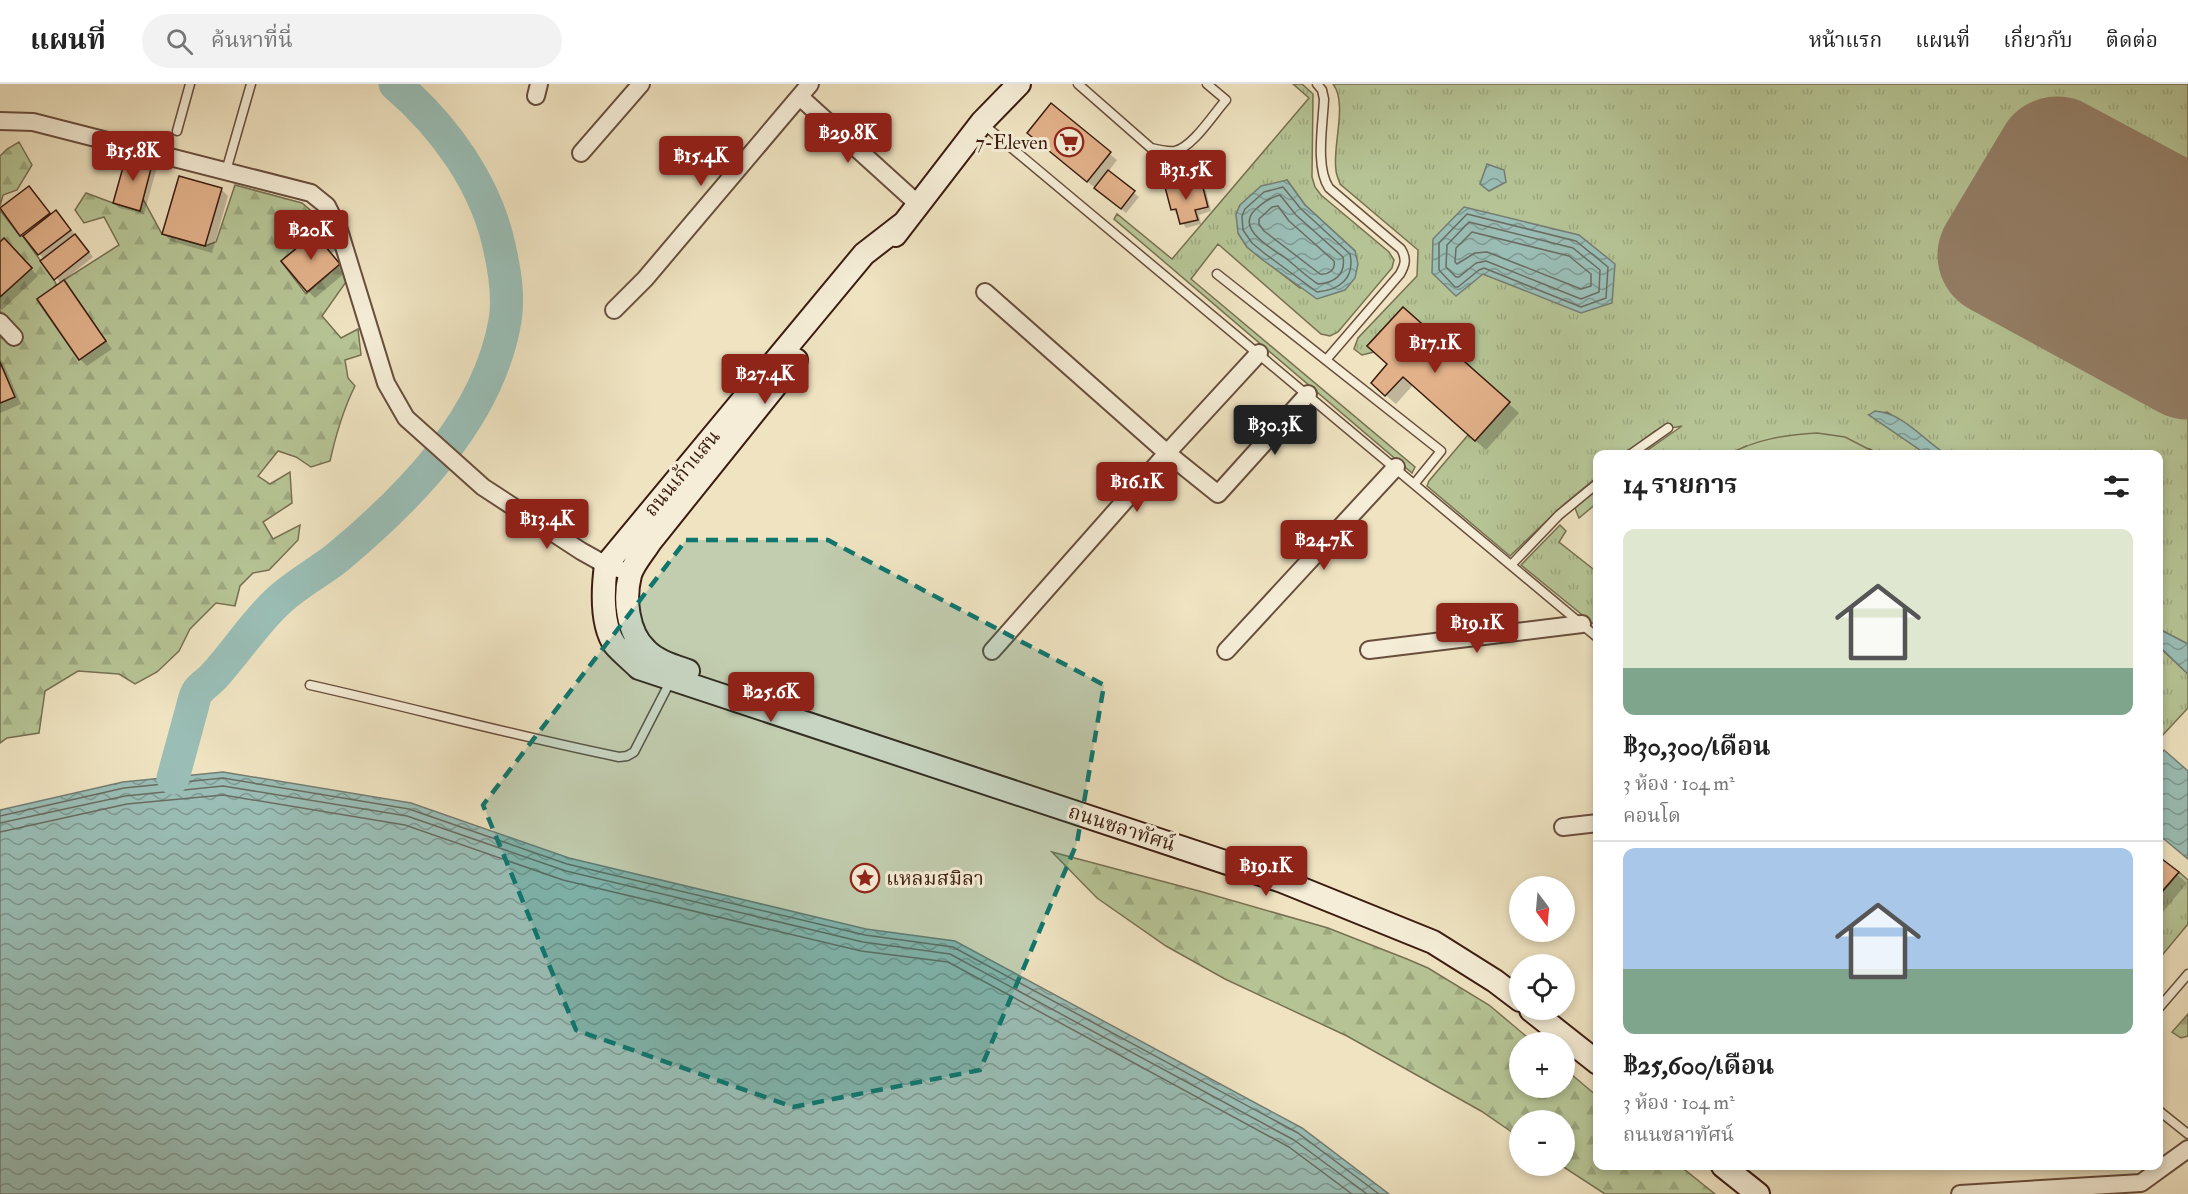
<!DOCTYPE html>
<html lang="th">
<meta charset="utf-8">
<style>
:root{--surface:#fff;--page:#f2f2f2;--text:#222;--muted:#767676;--line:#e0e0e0;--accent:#8f2418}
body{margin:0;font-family:"IM FELL Double Pica","Noto Serif Thai",serif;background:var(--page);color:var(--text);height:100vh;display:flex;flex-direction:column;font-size:22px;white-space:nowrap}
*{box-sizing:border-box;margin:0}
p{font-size:20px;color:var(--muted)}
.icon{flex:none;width:33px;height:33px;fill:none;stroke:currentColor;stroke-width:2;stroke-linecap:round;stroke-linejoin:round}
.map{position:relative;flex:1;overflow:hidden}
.details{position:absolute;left:1593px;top:366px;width:570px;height:720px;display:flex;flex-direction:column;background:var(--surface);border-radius:12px;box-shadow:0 3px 9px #0003}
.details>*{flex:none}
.needle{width:39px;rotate:164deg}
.fabs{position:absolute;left:1509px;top:792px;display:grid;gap:12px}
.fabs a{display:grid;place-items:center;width:66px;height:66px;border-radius:50%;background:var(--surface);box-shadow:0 3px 9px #0003;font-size:30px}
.price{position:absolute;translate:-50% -51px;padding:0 14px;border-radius:6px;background:var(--accent);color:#fff;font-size:20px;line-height:39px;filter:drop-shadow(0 2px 3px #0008)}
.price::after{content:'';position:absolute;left:50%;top:36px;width:18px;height:14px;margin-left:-9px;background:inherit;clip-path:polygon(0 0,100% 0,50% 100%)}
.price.selected{background:#222;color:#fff}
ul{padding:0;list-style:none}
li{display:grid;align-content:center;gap:12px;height:318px;padding:0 30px}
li+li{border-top:2px solid var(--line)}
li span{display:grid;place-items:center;height:186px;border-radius:12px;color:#555}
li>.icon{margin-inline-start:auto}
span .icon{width:108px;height:108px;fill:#fffc;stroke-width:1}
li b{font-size:26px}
h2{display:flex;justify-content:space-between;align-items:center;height:72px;padding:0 30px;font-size:26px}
header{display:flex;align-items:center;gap:36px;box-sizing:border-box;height:84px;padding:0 30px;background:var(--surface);border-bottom:2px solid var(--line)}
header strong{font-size:28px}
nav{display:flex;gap:33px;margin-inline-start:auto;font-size:21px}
.search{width:420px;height:54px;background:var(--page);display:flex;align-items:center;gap:15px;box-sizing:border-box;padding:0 21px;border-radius:33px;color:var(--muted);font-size:22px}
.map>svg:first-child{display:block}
</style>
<header>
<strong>แผนที่</strong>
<div class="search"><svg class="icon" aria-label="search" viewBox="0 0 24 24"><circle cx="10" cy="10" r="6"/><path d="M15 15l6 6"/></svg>ค้นหาที่นี่</div>
<nav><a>หน้าแรก</a><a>แผนที่</a><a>เกี่ยวกับ</a><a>ติดต่อ</a></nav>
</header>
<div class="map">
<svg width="2188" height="1110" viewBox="0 0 2188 1110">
<defs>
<pattern id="grass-tufts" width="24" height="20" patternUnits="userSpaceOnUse" patternTransform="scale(1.5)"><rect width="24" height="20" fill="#b6c495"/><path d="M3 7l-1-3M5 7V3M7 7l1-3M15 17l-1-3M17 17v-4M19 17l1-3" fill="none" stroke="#9da87f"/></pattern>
<pattern id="forest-firs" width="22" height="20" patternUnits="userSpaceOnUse" patternTransform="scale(1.5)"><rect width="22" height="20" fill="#b6c495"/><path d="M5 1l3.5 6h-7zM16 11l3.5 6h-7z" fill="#9da87f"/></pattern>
<pattern id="water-waves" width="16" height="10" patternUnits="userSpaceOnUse" patternTransform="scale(1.5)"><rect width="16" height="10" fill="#9abeb6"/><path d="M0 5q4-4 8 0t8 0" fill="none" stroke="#7f9a93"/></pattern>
</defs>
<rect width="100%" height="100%" fill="#efe3c1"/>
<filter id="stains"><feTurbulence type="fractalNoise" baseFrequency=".00333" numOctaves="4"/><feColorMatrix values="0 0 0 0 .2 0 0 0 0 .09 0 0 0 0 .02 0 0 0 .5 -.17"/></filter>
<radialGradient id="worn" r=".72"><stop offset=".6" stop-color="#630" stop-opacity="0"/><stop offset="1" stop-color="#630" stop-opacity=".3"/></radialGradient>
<path fill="url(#grass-tufts)" stroke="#787052" stroke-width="1.5" fill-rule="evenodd" d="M 1293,0 L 1302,0 L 1313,10 L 1312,93 L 1315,103 L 1321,111 L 1389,168 L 1394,176 L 1392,184 L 1338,248 L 1330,252 L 1321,250 L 1218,160 L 1191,195 L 1415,383 L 1412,389 L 1114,135 L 1117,130 L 1172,175 L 1309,14 ZM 1287,96 L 1305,121 L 1355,167 L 1300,204 L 1247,163 L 1238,149 Z
M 1333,0 L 2188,0 L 2188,124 L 2056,54 L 1983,176 L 2188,288 L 2188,560 L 2159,545 L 2158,370 L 1998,370 L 1994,369 L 1944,370 L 1904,339 L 1887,328 L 1869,331 L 1926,370 L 1878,370 L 1870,365 L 1746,362 L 1730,370 L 1642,370 L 1682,342 L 1655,347 L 1625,370 L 1598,370 L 1597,393 L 1562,422 L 1510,472 L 1427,402 L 1429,397 L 1468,351 L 1475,357 L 1510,318 L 1403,223 L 1367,262 L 1374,268 L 1362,271 L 1354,265 L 1358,254 L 1417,192 L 1418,166 L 1340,100 C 1339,96 1336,91 1336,86 C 1332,63 1348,19 1333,0 ZM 1483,190 L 1612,219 L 1525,206 Z
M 1597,405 L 1597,419 L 1579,434 L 1575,424 Z
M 1560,441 L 1566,447 L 1559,458 L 1597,488 L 1597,543 L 1521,481 Z
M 2158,562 L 2188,590 L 2188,624 L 2159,655 Z
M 2179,788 L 2188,796 L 2188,840 L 2159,875 L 2159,812 Z"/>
<path fill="url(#forest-firs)" stroke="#787052" stroke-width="1.5" d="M 19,58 L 32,81 L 17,106 L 3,111 L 0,122 L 0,72 L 7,65 Z
M 235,101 L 302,119 L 324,138 L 320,145 L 281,177 L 306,210 L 340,180 L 346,198 L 322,232 L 341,254 L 358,245 L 361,271 L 345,276 L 348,294 L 355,302 C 343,326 336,350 330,377 L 311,383 L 296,373 L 278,367 L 258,392 L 270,400 L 290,388 L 292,419 L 263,438 L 273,455 L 300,441 L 298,456 L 269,486 L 253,489 L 240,502 L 235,522 L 216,519 L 190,545 L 179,567 L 157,588 L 135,600 L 119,590 L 78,587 L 45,607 L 39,649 L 7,654 L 0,659 L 0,319 L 14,313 L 0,278 L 0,253 L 11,259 L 21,251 L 0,227 L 0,213 L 32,184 L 4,154 L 0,158 L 0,126 L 20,152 L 23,152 L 54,196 L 57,202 L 37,216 L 79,276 L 106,257 L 64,196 L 119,161 L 104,133 L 84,139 L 75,126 L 86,109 L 113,119 L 140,127 L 143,115 L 162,150 L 205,162 L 216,158 Z
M 1052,768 L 1199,807 L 1328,844 L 1407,875 L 1428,884 L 1489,921 L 1533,958 L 1520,958 L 1520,1004 L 1564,1004 L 1565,985 L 1597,1012 L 1598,1082 L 1680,1082 L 1715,1110 L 1605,1110 L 1562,1082 L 1564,1082 L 1564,1036 L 1520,1036 L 1519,1053 L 1481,1027 L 1347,952 L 1225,895 L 1166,862 L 1097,814 Z
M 2188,930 L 2188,952 L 2181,954 L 2172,948 Z"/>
<path fill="#b6c495" stroke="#787052" stroke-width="1.5" d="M 1817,349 L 1845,353 L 1878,370 L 1730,370 C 1757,355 1785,351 1817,349 Z"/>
<path fill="url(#water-waves)" stroke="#747d74" stroke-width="1.5" d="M 1487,80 L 1504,86 L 1506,98 L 1489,107 L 1480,100 Z
M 1287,96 L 1305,121 L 1355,167 L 1358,180 L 1355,194 L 1345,206 L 1317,215 L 1260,174 L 1247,163 L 1238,149 L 1236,130 L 1240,121 L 1261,102 Z
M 1464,123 L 1579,151 L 1615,180 L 1612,219 L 1581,229 L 1483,190 L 1456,212 L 1432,189 L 1433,155 Z
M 1875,327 C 1904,329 1923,356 1946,370 L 1926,370 L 1869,331 Z
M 2159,545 L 2188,560 L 2188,590 L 2159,562 Z
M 2164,666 L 2188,687 L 2188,775 L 2159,751 L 2159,673 Z
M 223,688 L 411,719 L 569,774 L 866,845 L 955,857 L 1302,1044 L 1389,1110 L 0,1110 L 0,726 L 123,698 Z"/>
<path fill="#0003" d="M 1051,21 L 1117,76 L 1108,88 L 1139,113 L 1126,129 L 1036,56 Z
M 153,78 L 157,83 L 144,130 L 119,124 L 114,119 Z
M 1186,99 L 1191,105 L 1201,102 L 1206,107 L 1211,127 L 1199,131 L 1201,140 L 1186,144 L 1173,125 Z
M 221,105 L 228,112 L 212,169 L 171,157 L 164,150 Z
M 33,108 L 51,132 L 61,133 L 93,173 L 63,197 L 71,206 L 112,265 L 87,282 L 80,275 L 61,200 L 44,175 L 21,151 Z
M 327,154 L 337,165 L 331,170 L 346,188 L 315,214 L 308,207 Z
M 4,156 L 38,192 L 2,226 L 0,224 L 0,160 Z
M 1403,225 L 1519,329 L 1486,366 L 1413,301 L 1396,320 L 1382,308 Z
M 0,275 L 3,278 L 21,320 L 0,329 Z
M 2158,774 L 2187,799 L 2158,834 Z"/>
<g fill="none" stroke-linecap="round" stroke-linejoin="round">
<path stroke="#6a6d63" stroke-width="1.5" d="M 1283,103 L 1301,125 L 1350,170 C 1355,194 1340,206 1317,208 L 1264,169 L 1252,159 L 1243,146 L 1242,132 L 1245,125 L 1264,108 Z
M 1280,111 L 1296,131 L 1343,173 C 1346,191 1334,199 1318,200 C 1307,193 1298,184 1288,176 C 1275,166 1233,145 1256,125 C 1264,118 1269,114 1280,111 Z
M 1278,122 L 1289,137 L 1334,177 C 1336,186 1328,191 1320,190 L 1264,147 L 1259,140 L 1259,135 L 1272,123 Z
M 1467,130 L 1576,157 L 1608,183 L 1606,214 L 1581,223 L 1484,184 L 1479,186 L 1458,203 L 1455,203 L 1439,186 L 1439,159 Z
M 1469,138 L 1573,164 L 1600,186 L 1599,208 L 1581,215 L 1486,177 L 1476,179 L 1459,193 L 1456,193 L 1446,183 L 1447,161 Z
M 1472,148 L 1569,172 L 1591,190 L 1591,202 L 1581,205 L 1487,168 L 1475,169 L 1457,180 L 1455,178 L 1456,164 Z
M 0,732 L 124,704 L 223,694 L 409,725 L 567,780 L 865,851 L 953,863 L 1298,1049 L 1379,1110
M 0,739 L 125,712 L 223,702 L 407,732 L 566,787 L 863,858 L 950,870 L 1294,1056 L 1367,1110
M 0,748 L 127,720 L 223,711 L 405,741 L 563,796 L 861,867 L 948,878 L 1289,1063 L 1352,1110"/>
<path stroke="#9abeb6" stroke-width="33" d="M 173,694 C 179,672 185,650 191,628 C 193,622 194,612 198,607 C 203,601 210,597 215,591 C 236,568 253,541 276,519 C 294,501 318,489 338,473 C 410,413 488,334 505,237 C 509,213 505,189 500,166 C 487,101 445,43 395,0"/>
<path stroke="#958068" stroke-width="123" d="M 2188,144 L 2057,74 L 1999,171 L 2188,274"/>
</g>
<path fill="#e2b18a" stroke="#3b1c10" stroke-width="1.5" d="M 1051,19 L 1111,68 L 1087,98 L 1027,49 Z
M 127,69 L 153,77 L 140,127 L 113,119 Z
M 1108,86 L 1135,107 L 1121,125 L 1094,104 Z
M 179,92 L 222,104 L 205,162 L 162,150 Z
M 1187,98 L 1189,104 L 1202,100 L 1208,123 L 1195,126 L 1198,136 L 1180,140 L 1176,125 L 1171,126 L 1165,103 Z
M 29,102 L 50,129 L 20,152 L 0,124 Z
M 56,126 L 71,146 L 38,171 L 23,152 Z
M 320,145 L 331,157 L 325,162 L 340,180 L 307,208 L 281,177 Z
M 75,150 L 89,168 L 54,196 L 40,177 Z
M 4,154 L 32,184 L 0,213 L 0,158 Z
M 64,196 L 106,257 L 79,276 L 37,215 Z
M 1403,223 L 1510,318 L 1475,357 L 1403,293 L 1385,312 L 1371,299 L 1387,280 L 1367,262 Z
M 0,278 L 15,313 L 0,319 Z
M 2158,772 L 2179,788 L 2158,812 Z"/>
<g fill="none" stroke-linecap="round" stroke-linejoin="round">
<g stroke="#684e3c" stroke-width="11">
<path id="lane" d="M 1078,0 L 1151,64 C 1159,66 1167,68 1175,67 C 1193,63 1214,29 1226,16 L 1207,0
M 1317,0 L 1322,6 L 1324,15 C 1323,40 1315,83 1329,104 L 1401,165 C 1407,175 1405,181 1400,190 L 1326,276
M 983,40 L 1598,554
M 177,47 L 190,0
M 226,87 L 251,0
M 1217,190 L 1441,367 L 1415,399
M 1631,370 L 1668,344
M 1511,481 L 1559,431 L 1598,399
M 310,601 C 413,624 515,652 619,673 L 627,672 L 634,668 L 671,596
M 2158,925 L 2188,890
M 2158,1026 L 2188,1050"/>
</g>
<g stroke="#684e3c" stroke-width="20">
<path id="street" d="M 536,12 L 539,0
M 800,13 L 919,121
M 0,37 L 33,38 L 311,109 L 327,122 L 339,146 L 386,299 L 406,334 L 483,403 L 581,467 L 606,481 L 631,489
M 581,69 L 641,0
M 985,208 L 1167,369 L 1218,410 L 1308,310
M 614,226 L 645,195 L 810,0
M 0,238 L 14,253
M 1369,566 L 1582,540
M 992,567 L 1167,369 L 1259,269
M 1226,567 L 1396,383
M 1563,743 L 1598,739
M 1960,1110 L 2141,1099 L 2188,1065"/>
</g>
<g stroke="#3b1c10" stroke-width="26">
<path id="secondary" d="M 904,139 L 864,170 L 606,481 C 603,504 601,541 615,561 C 622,569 632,577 639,584 L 1282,797 L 1433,858 L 1495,897 L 1520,916
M 895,151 L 982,38 L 1019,0
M 688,587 C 674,582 656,577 646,566 C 627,548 624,514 630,491 C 633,480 644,468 650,458 L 796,276
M 1531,926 L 1598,979
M 1723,1082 L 1758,1110"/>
</g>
<use href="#lane" stroke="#f5edd7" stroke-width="8"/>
<use href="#street" stroke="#f5edd7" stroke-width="16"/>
<use href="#secondary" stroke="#f5edd7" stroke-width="22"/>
</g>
<path fill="#0f766e" fill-opacity="0.2" stroke="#0f766e" stroke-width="4.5" stroke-dasharray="12 8" stroke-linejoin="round" d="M 686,456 L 828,456 L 1104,601 L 1077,759 L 980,986 L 793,1023 L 576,946 L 483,721 Z"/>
<defs>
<g id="supermarket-ring" transform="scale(1.5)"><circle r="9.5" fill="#f5edd7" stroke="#8f2418" stroke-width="1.5"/><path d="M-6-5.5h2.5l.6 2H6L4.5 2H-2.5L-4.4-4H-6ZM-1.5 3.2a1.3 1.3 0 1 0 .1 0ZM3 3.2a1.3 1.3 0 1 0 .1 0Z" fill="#8f2418"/></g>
<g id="sight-ring" transform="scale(1.5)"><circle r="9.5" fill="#f5edd7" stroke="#8f2418" stroke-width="1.5"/><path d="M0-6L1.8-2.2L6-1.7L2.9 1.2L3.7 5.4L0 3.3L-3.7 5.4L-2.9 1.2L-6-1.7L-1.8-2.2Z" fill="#8f2418"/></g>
</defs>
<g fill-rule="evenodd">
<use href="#supermarket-ring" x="1069" y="58"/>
<use href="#sight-ring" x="865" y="794"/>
</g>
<g text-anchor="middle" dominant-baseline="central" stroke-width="6" stroke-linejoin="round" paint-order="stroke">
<g font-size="20" fill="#3b1c10" stroke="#f5edd7" text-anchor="end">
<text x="1048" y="58">7-Eleven</text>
<text x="886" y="794" text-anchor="start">แหลมสมิลา</text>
</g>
<g font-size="20" fill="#3b1c10" stroke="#f5edd7">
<text transform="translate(682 389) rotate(-50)">ถนนเก้าแสน</text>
<text transform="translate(1122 744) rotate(18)">ถนนชลาทัศน์</text>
</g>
</g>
<rect width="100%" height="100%" filter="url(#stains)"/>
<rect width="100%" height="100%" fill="url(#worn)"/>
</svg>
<div class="fabs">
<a><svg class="needle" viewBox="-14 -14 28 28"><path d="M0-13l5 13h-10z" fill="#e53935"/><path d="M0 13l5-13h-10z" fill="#767676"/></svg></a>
<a><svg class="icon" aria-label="locate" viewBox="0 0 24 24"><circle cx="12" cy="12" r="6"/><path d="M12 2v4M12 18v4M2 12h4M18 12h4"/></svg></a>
<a>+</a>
<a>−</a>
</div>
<b class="price" style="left:848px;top:80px">฿29.8K</b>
<b class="price" style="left:133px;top:98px">฿15.8K</b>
<b class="price" style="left:701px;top:103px">฿15.4K</b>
<b class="price" style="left:1186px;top:117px">฿31.5K</b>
<b class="price" style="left:311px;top:177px">฿20K</b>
<b class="price" style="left:1435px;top:290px">฿17.1K</b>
<b class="price" style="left:765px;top:321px">฿27.4K</b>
<b class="price selected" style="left:1275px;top:372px">฿30.3K</b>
<b class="price" style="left:1137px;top:429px">฿16.1K</b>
<b class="price" style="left:547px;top:466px">฿13.4K</b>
<b class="price" style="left:1324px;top:487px">฿24.7K</b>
<b class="price" style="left:1477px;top:570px">฿19.1K</b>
<b class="price" style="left:771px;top:639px">฿25.6K</b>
<b class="price" style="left:1266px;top:813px">฿19.1K</b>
<section class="details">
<h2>14 รายการ<svg class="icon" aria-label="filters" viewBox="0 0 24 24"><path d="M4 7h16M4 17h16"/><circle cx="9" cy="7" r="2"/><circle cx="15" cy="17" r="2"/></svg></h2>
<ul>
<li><span style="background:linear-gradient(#dfe7d0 75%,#7fa58c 0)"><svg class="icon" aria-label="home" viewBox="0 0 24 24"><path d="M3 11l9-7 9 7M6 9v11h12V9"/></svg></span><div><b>฿30,300/เดือน</b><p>3 ห้อง · 104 m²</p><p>คอนโด</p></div></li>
<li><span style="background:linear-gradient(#a9c7e8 65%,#7fa58c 0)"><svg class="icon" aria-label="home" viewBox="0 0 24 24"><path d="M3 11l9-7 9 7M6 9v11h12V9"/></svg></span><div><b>฿25,600/เดือน</b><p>3 ห้อง · 104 m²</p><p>ถนนชลาทัศน์</p></div></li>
</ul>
</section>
</div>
